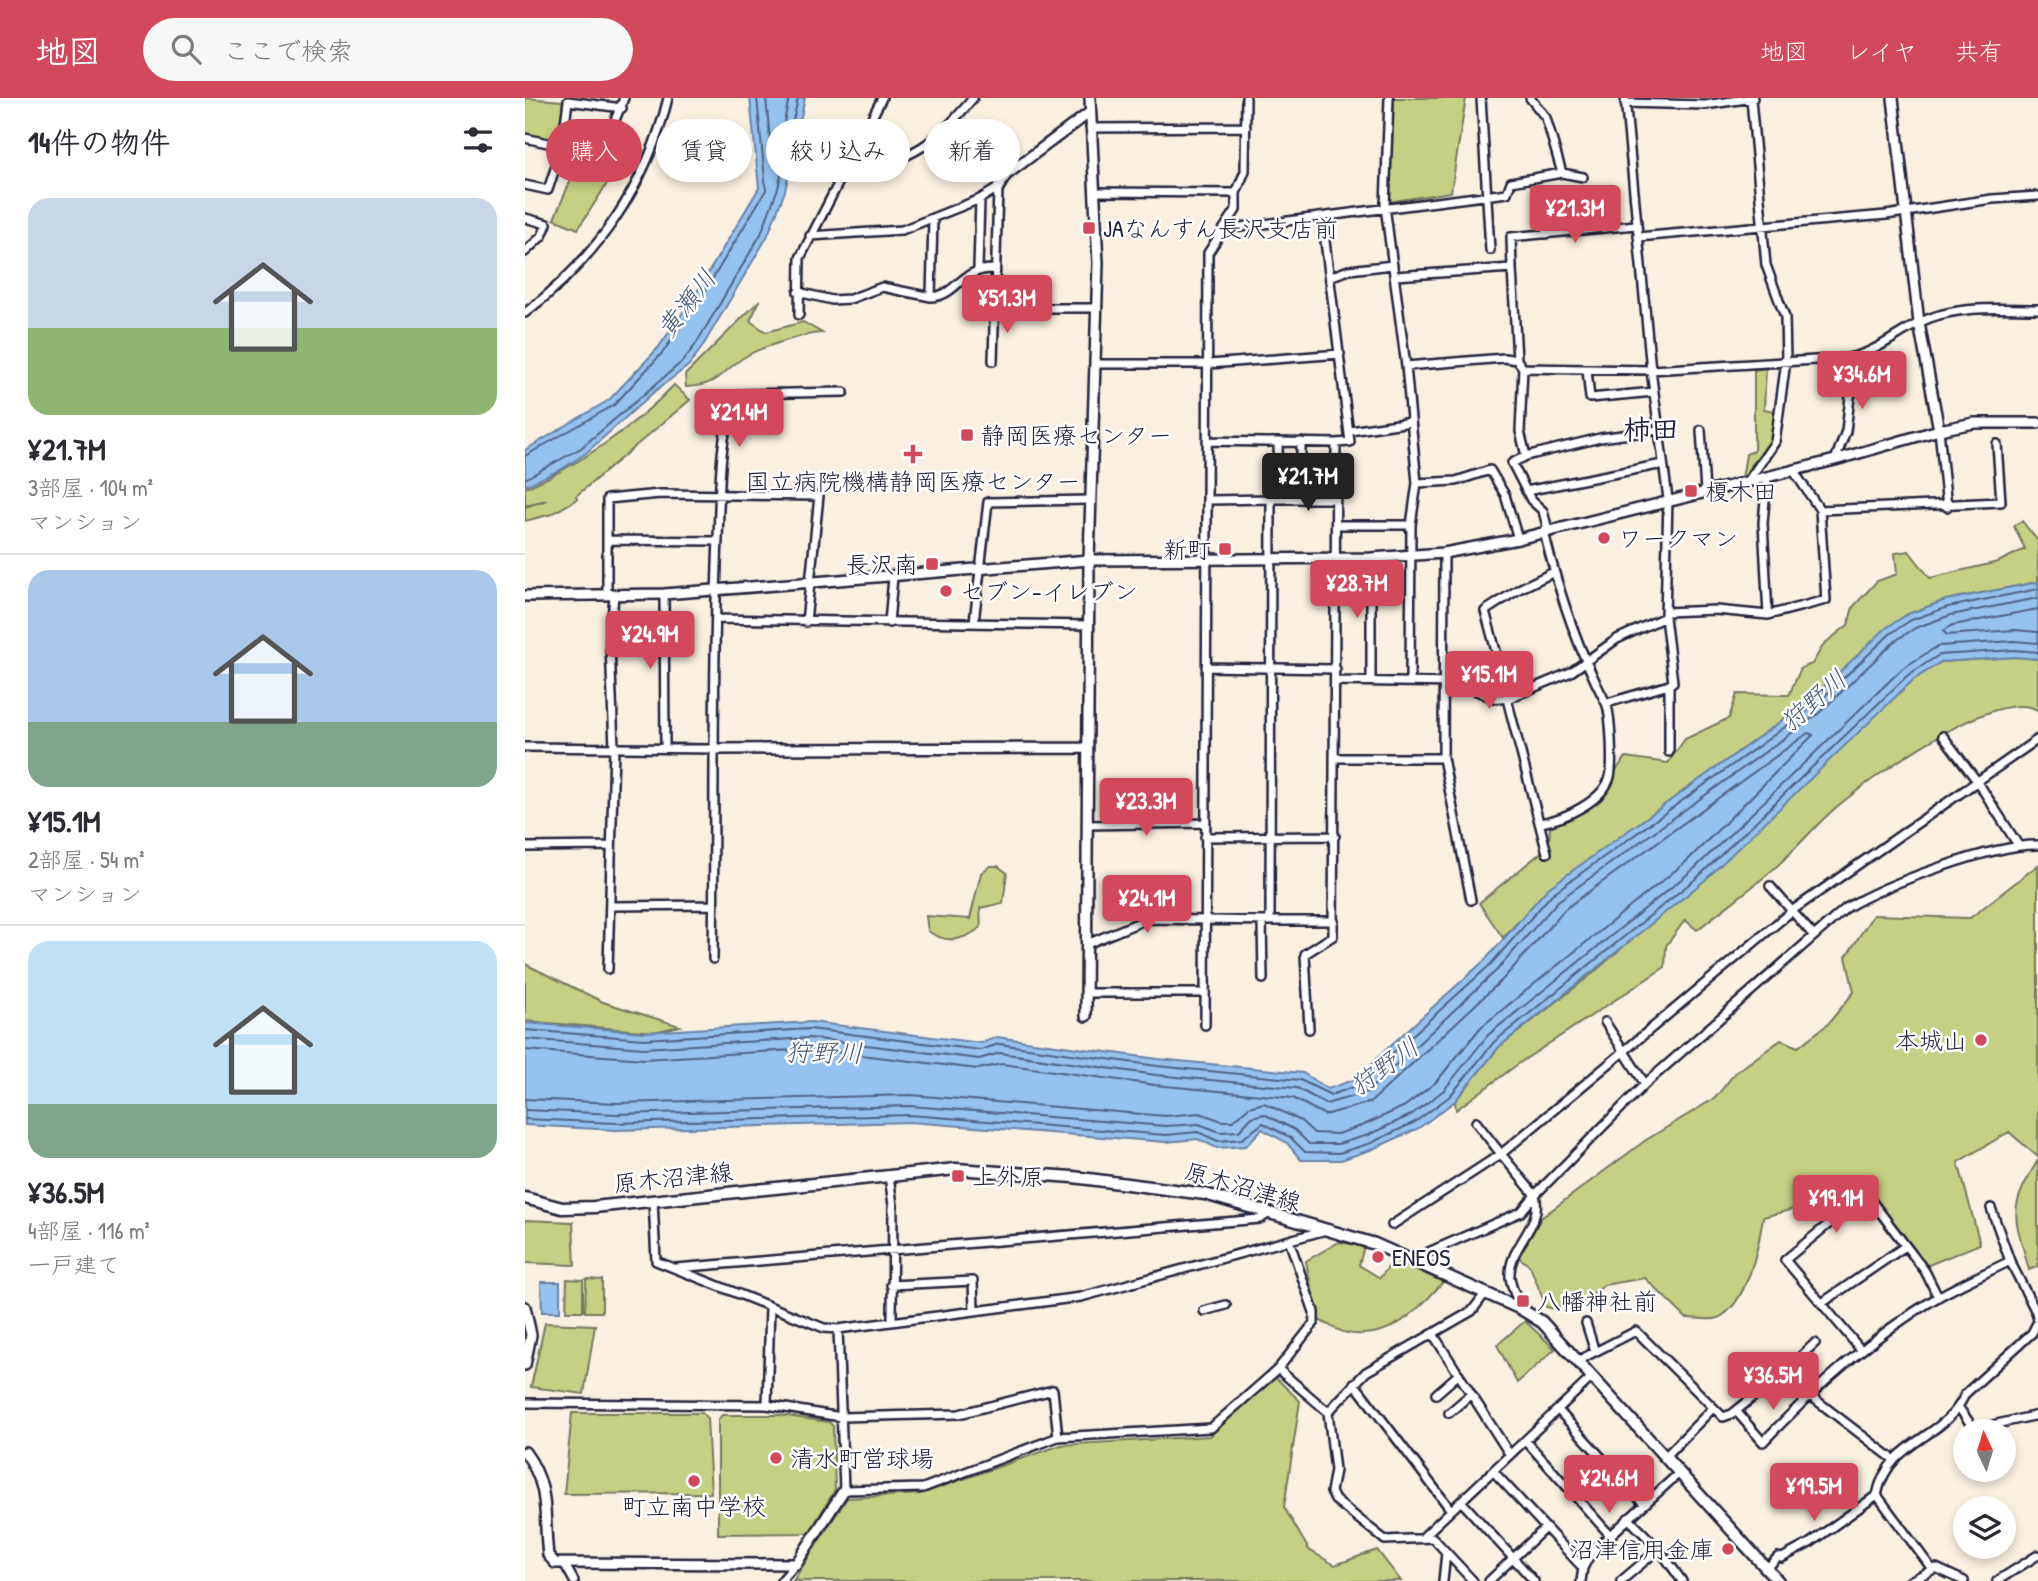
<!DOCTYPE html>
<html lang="ja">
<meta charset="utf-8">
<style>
:root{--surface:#fff;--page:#f7f7f7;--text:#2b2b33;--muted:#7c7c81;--line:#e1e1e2;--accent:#d1495b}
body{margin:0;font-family:"Patrick Hand","Klee One",sans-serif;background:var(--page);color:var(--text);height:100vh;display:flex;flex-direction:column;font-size:26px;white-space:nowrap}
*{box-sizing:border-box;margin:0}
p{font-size:23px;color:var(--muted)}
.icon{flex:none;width:38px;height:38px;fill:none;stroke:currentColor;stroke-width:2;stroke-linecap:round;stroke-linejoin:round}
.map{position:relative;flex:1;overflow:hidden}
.panel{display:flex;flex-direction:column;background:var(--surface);width:525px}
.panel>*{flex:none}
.guide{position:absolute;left:21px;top:21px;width:665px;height:63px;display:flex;gap:14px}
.needle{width:46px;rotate:356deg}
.tools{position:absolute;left:1428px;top:1321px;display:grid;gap:14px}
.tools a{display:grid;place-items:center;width:63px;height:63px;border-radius:50%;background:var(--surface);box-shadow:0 4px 10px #0003;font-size:35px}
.price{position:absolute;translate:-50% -60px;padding:0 16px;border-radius:7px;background:var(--accent);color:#fff;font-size:23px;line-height:46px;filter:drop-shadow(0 2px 4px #0008)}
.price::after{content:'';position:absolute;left:50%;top:42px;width:21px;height:16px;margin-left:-10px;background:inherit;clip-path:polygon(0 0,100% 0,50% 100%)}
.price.selected{background:#222;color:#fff}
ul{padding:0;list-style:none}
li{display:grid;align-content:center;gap:14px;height:371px;padding:0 28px}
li+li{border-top:2px solid var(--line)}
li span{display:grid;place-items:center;height:217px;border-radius:21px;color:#555}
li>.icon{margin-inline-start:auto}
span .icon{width:126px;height:126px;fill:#fffc;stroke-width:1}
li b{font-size:30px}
h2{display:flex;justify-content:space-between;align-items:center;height:84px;padding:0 28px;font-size:30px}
.pill{padding:0 24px;border-radius:32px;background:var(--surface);box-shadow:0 4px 10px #0003;font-size:24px;line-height:63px}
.pill.selected{background:var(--accent);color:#fff}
header{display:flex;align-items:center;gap:42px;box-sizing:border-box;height:98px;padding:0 35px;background:var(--accent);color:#fff}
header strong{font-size:33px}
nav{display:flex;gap:38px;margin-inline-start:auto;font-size:24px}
.search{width:490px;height:63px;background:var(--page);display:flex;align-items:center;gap:18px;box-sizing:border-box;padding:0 24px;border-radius:38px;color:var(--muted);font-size:26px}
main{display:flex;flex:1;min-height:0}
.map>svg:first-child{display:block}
</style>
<header>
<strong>地図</strong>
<div class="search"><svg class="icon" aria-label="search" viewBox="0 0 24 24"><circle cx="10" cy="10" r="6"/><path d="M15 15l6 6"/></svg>ここで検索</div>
<nav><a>地図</a><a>レイヤ</a><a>共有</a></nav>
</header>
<main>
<section class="panel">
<h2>14件の物件<svg class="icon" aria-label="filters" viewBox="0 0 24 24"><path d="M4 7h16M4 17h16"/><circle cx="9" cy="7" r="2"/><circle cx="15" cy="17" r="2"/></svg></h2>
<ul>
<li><span style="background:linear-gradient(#c9d6e8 60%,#8fb573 0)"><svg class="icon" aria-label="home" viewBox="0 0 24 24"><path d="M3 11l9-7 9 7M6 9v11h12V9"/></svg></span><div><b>¥21.7M</b><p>3部屋 · 104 m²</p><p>マンション</p></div></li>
<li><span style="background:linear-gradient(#a9c7e8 70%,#7fa58c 0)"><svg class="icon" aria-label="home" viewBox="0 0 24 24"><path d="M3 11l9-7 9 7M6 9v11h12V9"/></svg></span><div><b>¥15.1M</b><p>2部屋 · 54 m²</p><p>マンション</p></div></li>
<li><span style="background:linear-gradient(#bfe0f5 75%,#7fa58c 0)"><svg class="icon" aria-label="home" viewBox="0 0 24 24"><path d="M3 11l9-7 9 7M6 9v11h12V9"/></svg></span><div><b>¥36.5M</b><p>4部屋 · 116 m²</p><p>一戸建て</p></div></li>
</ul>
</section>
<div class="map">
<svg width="1513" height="1483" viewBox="0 0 1513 1483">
<rect width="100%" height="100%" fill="#faf0e2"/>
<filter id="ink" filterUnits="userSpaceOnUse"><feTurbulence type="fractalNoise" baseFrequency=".0143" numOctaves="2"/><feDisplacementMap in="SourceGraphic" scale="14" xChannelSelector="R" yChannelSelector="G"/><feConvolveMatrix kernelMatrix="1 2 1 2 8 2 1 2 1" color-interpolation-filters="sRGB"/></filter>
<g filter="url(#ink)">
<path fill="#c5d084" stroke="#747960" stroke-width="2" d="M 0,0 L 38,3 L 33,43 L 0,38 Z
M 869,0 L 941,0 L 926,94 L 863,104 Z
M 56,58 L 74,61 L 88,76 L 53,131 L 29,121 Z
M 235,202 L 225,223 L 241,234 L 278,224 L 297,235 C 282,235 237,249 223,257 C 195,273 197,287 161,289 L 160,277 Z
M 1241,270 L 1239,311 L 1254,314 C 1251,351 1243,343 1226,367 C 1222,374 1220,381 1216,387 L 1221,356 L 1229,353 L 1229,272 Z
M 149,287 L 165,302 L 51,398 L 52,401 L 27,416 L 0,423 L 0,409 L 22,402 L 0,407 L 0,390 C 52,369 110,328 149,287 Z
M 1497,423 L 1513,443 L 1513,484 L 1421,502 L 1383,516 L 1362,530 L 1284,603 L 1023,791 L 978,840 L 954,805 L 1024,748 L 1025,727 L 1060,713 L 1101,659 L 1143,665 L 1160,641 L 1204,620 L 1212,596 L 1264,597 L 1276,570 L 1287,566 L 1299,546 L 1323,527 L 1328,509 L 1352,483 L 1372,476 L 1370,455 L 1384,453 L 1405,480 L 1473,464 L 1500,451 L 1489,428 Z
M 1490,559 L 1513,561 L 1513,612 C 1469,588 1342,683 1308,712 C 1288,730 1271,751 1251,769 C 1226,791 1198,811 1172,832 L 1160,822 L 1141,848 L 1140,869 L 993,966 L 931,1012 L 930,1003 L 974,949 L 1067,876 L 1132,819 L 1388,582 L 1416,564 Z
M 1513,767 L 1513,1059 L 1484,1034 L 1433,1064 L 1455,1146 L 1401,1168 L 1348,1099 L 1330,1095 L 1238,1119 C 1234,1147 1222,1207 1193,1220 C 1185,1223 1170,1220 1161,1220 L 1120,1180 L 1079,1187 L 1061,1203 L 1040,1204 L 1029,1211 L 1021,1209 L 1005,1168 L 992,1158 L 1016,1120 L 1121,1042 L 1190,1000 L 1210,975 L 1256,942 L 1273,949 L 1303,926 L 1329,894 L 1321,859 L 1348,817 L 1445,820 Z
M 465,768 L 473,768 L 482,775 L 478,805 L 455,810 L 456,829 C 439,843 421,846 403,833 L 401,818 L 445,821 L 456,775 Z
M 0,866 L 78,904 L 155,928 L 129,934 L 0,923 Z
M 1513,1062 L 1513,1168 L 1504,1172 C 1489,1115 1482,1114 1513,1062 Z
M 0,1122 L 48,1124 L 50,1167 L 0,1165 Z
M 814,1144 L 839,1148 L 834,1167 L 855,1180 L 869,1161 L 918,1184 C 892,1213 865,1243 822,1235 C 812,1233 801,1225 792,1221 L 781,1163 Z
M 42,1181 L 58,1182 L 58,1213 L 41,1213 Z
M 61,1181 L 77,1182 L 77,1214 L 60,1214 Z
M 1000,1223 L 1030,1251 L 992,1285 L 972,1247 Z
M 20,1225 L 70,1227 L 59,1296 L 6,1289 Z
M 750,1279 L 775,1303 L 759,1409 L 784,1452 L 810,1467 L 852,1452 L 876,1483 L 268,1483 L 322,1400 L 396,1396 L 536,1347 L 685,1338 Z
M 47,1315 L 177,1315 L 182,1320 L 186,1395 L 39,1396 Z
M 197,1317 L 254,1317 L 304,1324 L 308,1328 L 310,1392 L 284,1435 L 193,1436 L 193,1322 Z"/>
<path fill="#95c2ef" stroke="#6782a7" stroke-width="2" d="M 225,0 L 280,0 L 260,93 L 242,139 L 176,251 L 163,268 L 130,293 L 60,356 L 37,371 L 0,388 L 0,352 L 84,302 L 133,250 L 170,197 L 234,90 Z
M 1513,484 L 1513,561 L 1490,559 L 1416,564 L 1388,582 L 1179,783 L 974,949 L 930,1003 L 894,1030 L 848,1051 L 816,1062 L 776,1062 L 762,1045 L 737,1031 L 721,1048 L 692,1050 L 673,1041 L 641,1044 L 385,1024 L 91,1032 L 0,1027 L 0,925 L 119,934 L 286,924 L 456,945 L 472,939 L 633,961 L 778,975 L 803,991 L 837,979 L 855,957 L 961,861 L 1022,791 L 1284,603 L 1361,530 L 1383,516 L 1421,502 Z
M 16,1184 L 35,1184 L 35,1214 L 17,1214 Z"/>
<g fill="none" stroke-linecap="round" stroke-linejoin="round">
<path stroke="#506283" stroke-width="2" d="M 241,0 L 246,53 L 250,56 L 253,53 L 264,0
M 0,358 L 89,307 L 138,254 L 176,200 L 241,92 L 232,0
M 0,381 L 56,350 L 158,263 L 171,246 L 236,136 L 253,90 L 273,0
M 1513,511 L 1428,527 L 1418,533 L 1422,537 L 1489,532 L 1513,534
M 0,932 L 119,941 L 285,931 L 455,952 L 474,946 L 632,968 L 775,982 L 806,997 L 842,984 L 860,962 L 966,866 L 1027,796 L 1288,609 L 1365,536 L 1386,522 L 1423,509 L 1513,491
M 0,941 L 119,950 L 285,940 L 454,961 L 475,955 L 631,977 L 772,990 L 801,1006 L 842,994 L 972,872 L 1033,803 L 1293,616 L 1370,543 L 1390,530 L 1426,517 L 1513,500
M 0,952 L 119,961 L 285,951 L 453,971 L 477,966 L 630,987 L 768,1000 L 800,1017 L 846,1004 L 979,880 L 1040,811 L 1283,635 L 1288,637 L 1162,763 L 956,929 L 911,984 L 880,1008 L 839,1027 L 812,1036 L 789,1035 L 776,1023 L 739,1005 L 724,1009 L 708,1023 L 697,1023 L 675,1015 L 641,1018 L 386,997 L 92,1005 L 0,1001
M 0,1012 L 92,1016 L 385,1008 L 641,1028 L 674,1026 L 695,1034 L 714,1033 L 727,1019 L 739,1016 L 770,1032 L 784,1046 L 813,1046 L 843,1037 L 886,1017 L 919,992 L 963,937 L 1169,771 L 1378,570 L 1413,548 L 1489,543 L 1513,545
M 0,1021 L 92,1025 L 385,1017 L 641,1037 L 673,1034 L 693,1043 L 717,1041 L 738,1025 L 766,1040 L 780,1054 L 814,1055 L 846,1045 L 890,1024 L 925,998 L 969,944 L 1174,778 L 1383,577 L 1414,557 L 1490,552 L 1513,554"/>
<g stroke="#22223b" stroke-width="12">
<path id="minor" d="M 864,0 L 860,108 L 881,268 L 892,385 L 886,427 L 885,583
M 956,0 L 965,152
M 1005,0 L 1021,20 L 1037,75 L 1058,79
M 1100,0 L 1126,272 L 1143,401 L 1140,519 L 1148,584 L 1144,587 L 1144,654
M 1100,5 L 1180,7 L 1228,0
M 565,30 L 721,29
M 0,40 L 76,57 L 99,0
M 290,52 L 318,59
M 329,62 C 379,75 419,36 448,0
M 0,87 L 23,92 L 37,49 L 43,3 L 97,10
M 569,94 L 711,95
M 1019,107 L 1021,136
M 0,120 L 22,126 L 17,138 L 0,154
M 700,131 L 982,95 L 986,84 L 1037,75
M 285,138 L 377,132 L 455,101 L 473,90
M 1113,139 L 1361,117 L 1467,101 L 1513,98
M 987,170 L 992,262
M 453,171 L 455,101
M 807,178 L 824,172 L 868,167
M 870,178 L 987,170 L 986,139 L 1111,127
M 273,194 L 307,202 L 325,201 L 357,189 L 406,199 L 408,121
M 406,199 C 434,197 433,171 469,171
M 468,210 L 572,210
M 0,215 C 71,161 122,88 143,0
M 274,217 L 275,160 L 357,0
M 468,263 L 473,90
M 571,266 L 684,266 L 815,256
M 881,268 L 979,260 L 992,262 L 998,270 L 1126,272 L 1323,260 C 1355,254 1376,231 1405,220 C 1439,207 1478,211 1513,211
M 998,270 L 995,333 L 1001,358 L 987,365 L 1006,402 L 1018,413 L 1023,432
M 1062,272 L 1065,300 L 1129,294
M 1176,332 L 1180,393
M 1414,332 L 1422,409
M 825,333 L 886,324
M 682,343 L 811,345
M 776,344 L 776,401
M 1001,358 L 1075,340 L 1134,332
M 1310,362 L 1321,333 L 1325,299 L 1343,255
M 1268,372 L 1295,412 L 1476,404 L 1472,346
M 1242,379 L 1238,425 L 1243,517
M 1223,383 L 1250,344 L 1261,263 L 1260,219 L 1241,167 L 1226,1
M 892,385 L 931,383 L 965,372 L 980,397 L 993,441
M 1001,393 L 1138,366
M 746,401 L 754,401 L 753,344
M 754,401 L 811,401
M 812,427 L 886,427
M 82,442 L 193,443
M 919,455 L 918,660 L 946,802
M 846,460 L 846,583
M 1029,474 L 994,491 L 960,513 L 982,593 L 982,601 L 1046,574 L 1092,541 L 1140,519
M 139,496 L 140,650
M 82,497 L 82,401 L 135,396 L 294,398 L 281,524
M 1140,514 L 1191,512 L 1243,517 L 1301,502 L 1295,412
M 191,521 L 564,527
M 449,524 L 463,404 L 566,402
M 364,525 L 368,479
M 681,569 L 811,571
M 810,583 L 933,585 L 968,600 L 982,601 L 1022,755
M 1082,605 L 1144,587
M 1418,638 L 1452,683 L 1493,747
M 0,649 L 191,651
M 810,660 L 918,660
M 1016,725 C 1039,721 1078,703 1085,679 C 1088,666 1086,616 1081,605 C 1053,552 1033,492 1019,434
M 562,727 L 680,725
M 680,739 L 810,738
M 0,749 L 86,748
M 1245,788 L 1289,838
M 86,808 L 189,807
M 737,823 L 738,881
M 745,823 L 809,823
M 562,846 L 622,821 L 745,823 L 746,401 L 683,402
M 188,861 C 190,721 187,580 193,440 C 195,400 193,335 211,298 L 216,296 L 319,294
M 83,871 L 89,650 L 85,546 L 89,497
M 561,895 L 680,895
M 1080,924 L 1120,986
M 680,927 L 683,155 L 711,112 L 711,95 L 720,73 L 721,0
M 784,931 L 780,856 L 808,838 L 811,345 L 825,344 L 797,119
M 364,1078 L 368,1107 L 367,1223
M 128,1102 L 131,1163 L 299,1230 L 313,1231 L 556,1199 L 801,1132
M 867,1127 L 976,1056 L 951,1024
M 885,1162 L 996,1114 L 1010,1097 L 976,1056 L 1268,812 L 1513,641
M 151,1170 L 735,1121 L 743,1116
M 366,1187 L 448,1183 L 449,1211
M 1297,1205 L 1379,1149
M 996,1211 C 992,1201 986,1190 985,1179 C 983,1147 1019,1129 1010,1097 L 1120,986 L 1321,810 C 1361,786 1468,746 1513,747
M 679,1213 L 701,1207
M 1061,1225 L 1070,1254
M 313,1231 L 319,1392 L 398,1390 L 533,1339 L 686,1330 L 753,1271 L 789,1225 L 789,1214 L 765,1145
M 908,1236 L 985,1357
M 1336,1252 L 1260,1162 L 1335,1100 L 1345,1101 L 1400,1173 L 1413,1199
M 1052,1263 L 1111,1233 L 1198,1319 L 1207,1316 L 1257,1276 L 1368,1361
M 753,1271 L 803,1314
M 1257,1276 L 1290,1245
M 829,1285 L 926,1412
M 911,1296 L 934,1276
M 0,1305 L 242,1307 L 316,1319 L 434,1316 L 528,1292 L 533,1339
M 242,1307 L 245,1209
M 1434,1310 L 1449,1331 L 1513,1317
M 1033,1312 L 1119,1406
M 1211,1313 L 1238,1344 C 1291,1289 1347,1238 1413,1199 C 1436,1186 1461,1175 1485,1163
M 924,1315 L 946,1296
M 1001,1343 L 1084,1436
M 1139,1360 L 1187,1311
M 968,1373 L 1058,1470
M 1352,1397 L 1407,1471
M 936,1403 L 1009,1483
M 1103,1420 L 1134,1451 L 1157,1483
M 899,1438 L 1067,1279
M 39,1465 L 49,1483
M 1243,1469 L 1253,1459 L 1257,1460 L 1285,1445 L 1352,1397 C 1364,1340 1421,1342 1440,1296 L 1507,1235 L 1513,1223 L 1511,1214 L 1485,1163 L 1466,1110
M 256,1483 L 271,1466
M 918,1483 L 921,1455
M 948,1483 L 908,1440 L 860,1442 L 810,1402 L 806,1394 L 810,1372 L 803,1314 L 841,1274 L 947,1213 L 959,1197
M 964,1483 L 1020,1430
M 1056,1483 L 1058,1470 L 1066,1455 L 1153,1376
M 1096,1483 L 1134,1451
M 1385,1483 L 1411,1470 L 1439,1483
M 1472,1483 L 1513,1457"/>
</g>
<g stroke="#22223b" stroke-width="14">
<path id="tertiary" d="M 1368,0 L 1394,225 L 1414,332
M 473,90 L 481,77 L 564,15
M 0,498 L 139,496 L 564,462 L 846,460 L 919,455 L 993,441 L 1310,362 L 1414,332 L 1449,325 L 1513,325
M 191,651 L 562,650
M 561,918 L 564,462 L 573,165 L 565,0
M 0,1209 L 6,1237 L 0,1267
M 0,1354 C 26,1390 18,1416 23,1457 L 30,1465 L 271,1466 L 319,1392"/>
</g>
<g stroke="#22223b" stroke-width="15">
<path id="secondary" d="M 0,1100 L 37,1110 L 69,1109 L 431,1071 L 548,1079 L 680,1096 L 850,1146 L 996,1211 L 1017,1224 L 1253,1483"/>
</g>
<use href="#minor" stroke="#fff" stroke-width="7"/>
<use href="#tertiary" stroke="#fff" stroke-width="9"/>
<use href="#secondary" stroke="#fff" stroke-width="10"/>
</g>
</g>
<g fill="#d1495b" stroke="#fff" stroke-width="2.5">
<rect x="557" y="123" width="14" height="14" rx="3.5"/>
<rect x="435" y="330" width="14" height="14" rx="3.5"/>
<path d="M384.5 345.5h7v7h7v7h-7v7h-7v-7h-7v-7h7z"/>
<rect x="1159" y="386" width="14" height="14" rx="3.5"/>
<circle cx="1079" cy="440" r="7"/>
<rect x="693" y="444" width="14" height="14" rx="3.5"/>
<rect x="400" y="459" width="14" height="14" rx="3.5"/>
<circle cx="421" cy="493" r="7"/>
<circle cx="1456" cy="942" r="7"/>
<rect x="426" y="1071" width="14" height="14" rx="3.5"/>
<circle cx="853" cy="1159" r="7"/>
<rect x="991" y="1196" width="14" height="14" rx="3.5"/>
<circle cx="251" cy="1360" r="7"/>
<circle cx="169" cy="1383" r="7"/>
<circle cx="1203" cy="1451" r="7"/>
</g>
<g text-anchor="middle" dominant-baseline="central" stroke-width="5" stroke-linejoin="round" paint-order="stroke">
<g font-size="24" fill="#22223b" stroke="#fff" text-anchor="start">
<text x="578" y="130">JAなんすん長沢支店前</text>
<text x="456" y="337">静岡医療センター</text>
<text x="388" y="383" text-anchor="middle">国立病院機構静岡医療センター</text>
<text x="1180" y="393">榎木田</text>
<text x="1093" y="440">ワークマン</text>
<text x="686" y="451" text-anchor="end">新町</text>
<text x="393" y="466" text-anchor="end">長沢南</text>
<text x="435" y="493">セブン-イレブン</text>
<text x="1442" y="942" text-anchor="end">本城山</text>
<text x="447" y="1078">上外原</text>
<text x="867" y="1159">ENEOS</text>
<text x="1012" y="1203">八幡神社前</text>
<text x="265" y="1360">清水町営球場</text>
<text x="169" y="1408" text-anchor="middle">町立南中学校</text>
<text x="1189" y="1451" text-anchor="end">沼津信用金庫</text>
</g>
<g font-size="24" fill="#22223b" stroke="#fff">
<text transform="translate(148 1079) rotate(-6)">原木沼津線</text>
<text transform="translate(718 1088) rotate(16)">原木沼津線</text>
</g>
<g font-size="26" font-style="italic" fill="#4a5a7a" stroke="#fff">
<text transform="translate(161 205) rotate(-52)">黄瀬川</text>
<text transform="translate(1288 602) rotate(-41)">狩野川</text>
<text transform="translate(299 954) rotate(1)">狩野川</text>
<text transform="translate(859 968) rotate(-36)">狩野川</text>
</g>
<g font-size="28" font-weight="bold" fill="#22223b" stroke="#fff">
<text x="1126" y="331">柿田</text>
</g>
</g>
</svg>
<div class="tools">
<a><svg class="needle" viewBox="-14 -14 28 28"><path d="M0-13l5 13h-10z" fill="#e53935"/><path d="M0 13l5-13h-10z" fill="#7c7c81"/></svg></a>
<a><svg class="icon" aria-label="layers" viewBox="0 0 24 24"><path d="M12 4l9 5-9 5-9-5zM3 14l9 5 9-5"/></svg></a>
</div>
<b class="price" style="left:1050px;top:147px">¥21.3M</b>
<b class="price" style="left:482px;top:237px">¥51.3M</b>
<b class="price" style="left:1337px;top:313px">¥34.6M</b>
<b class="price" style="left:214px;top:351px">¥21.4M</b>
<b class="price selected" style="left:783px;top:415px">¥21.7M</b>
<b class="price" style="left:832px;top:522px">¥28.7M</b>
<b class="price" style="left:125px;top:573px">¥24.9M</b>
<b class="price" style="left:964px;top:613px">¥15.1M</b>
<b class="price" style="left:621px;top:740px">¥23.3M</b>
<b class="price" style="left:622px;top:837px">¥24.1M</b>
<b class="price" style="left:1311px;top:1137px">¥19.1M</b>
<b class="price" style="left:1248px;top:1314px">¥36.5M</b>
<b class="price" style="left:1084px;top:1417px">¥24.6M</b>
<b class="price" style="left:1289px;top:1425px">¥19.5M</b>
<div class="guide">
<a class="pill selected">購入</a>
<a class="pill">賃貸</a>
<a class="pill">絞り込み</a>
<a class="pill">新着</a>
</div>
</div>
</main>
